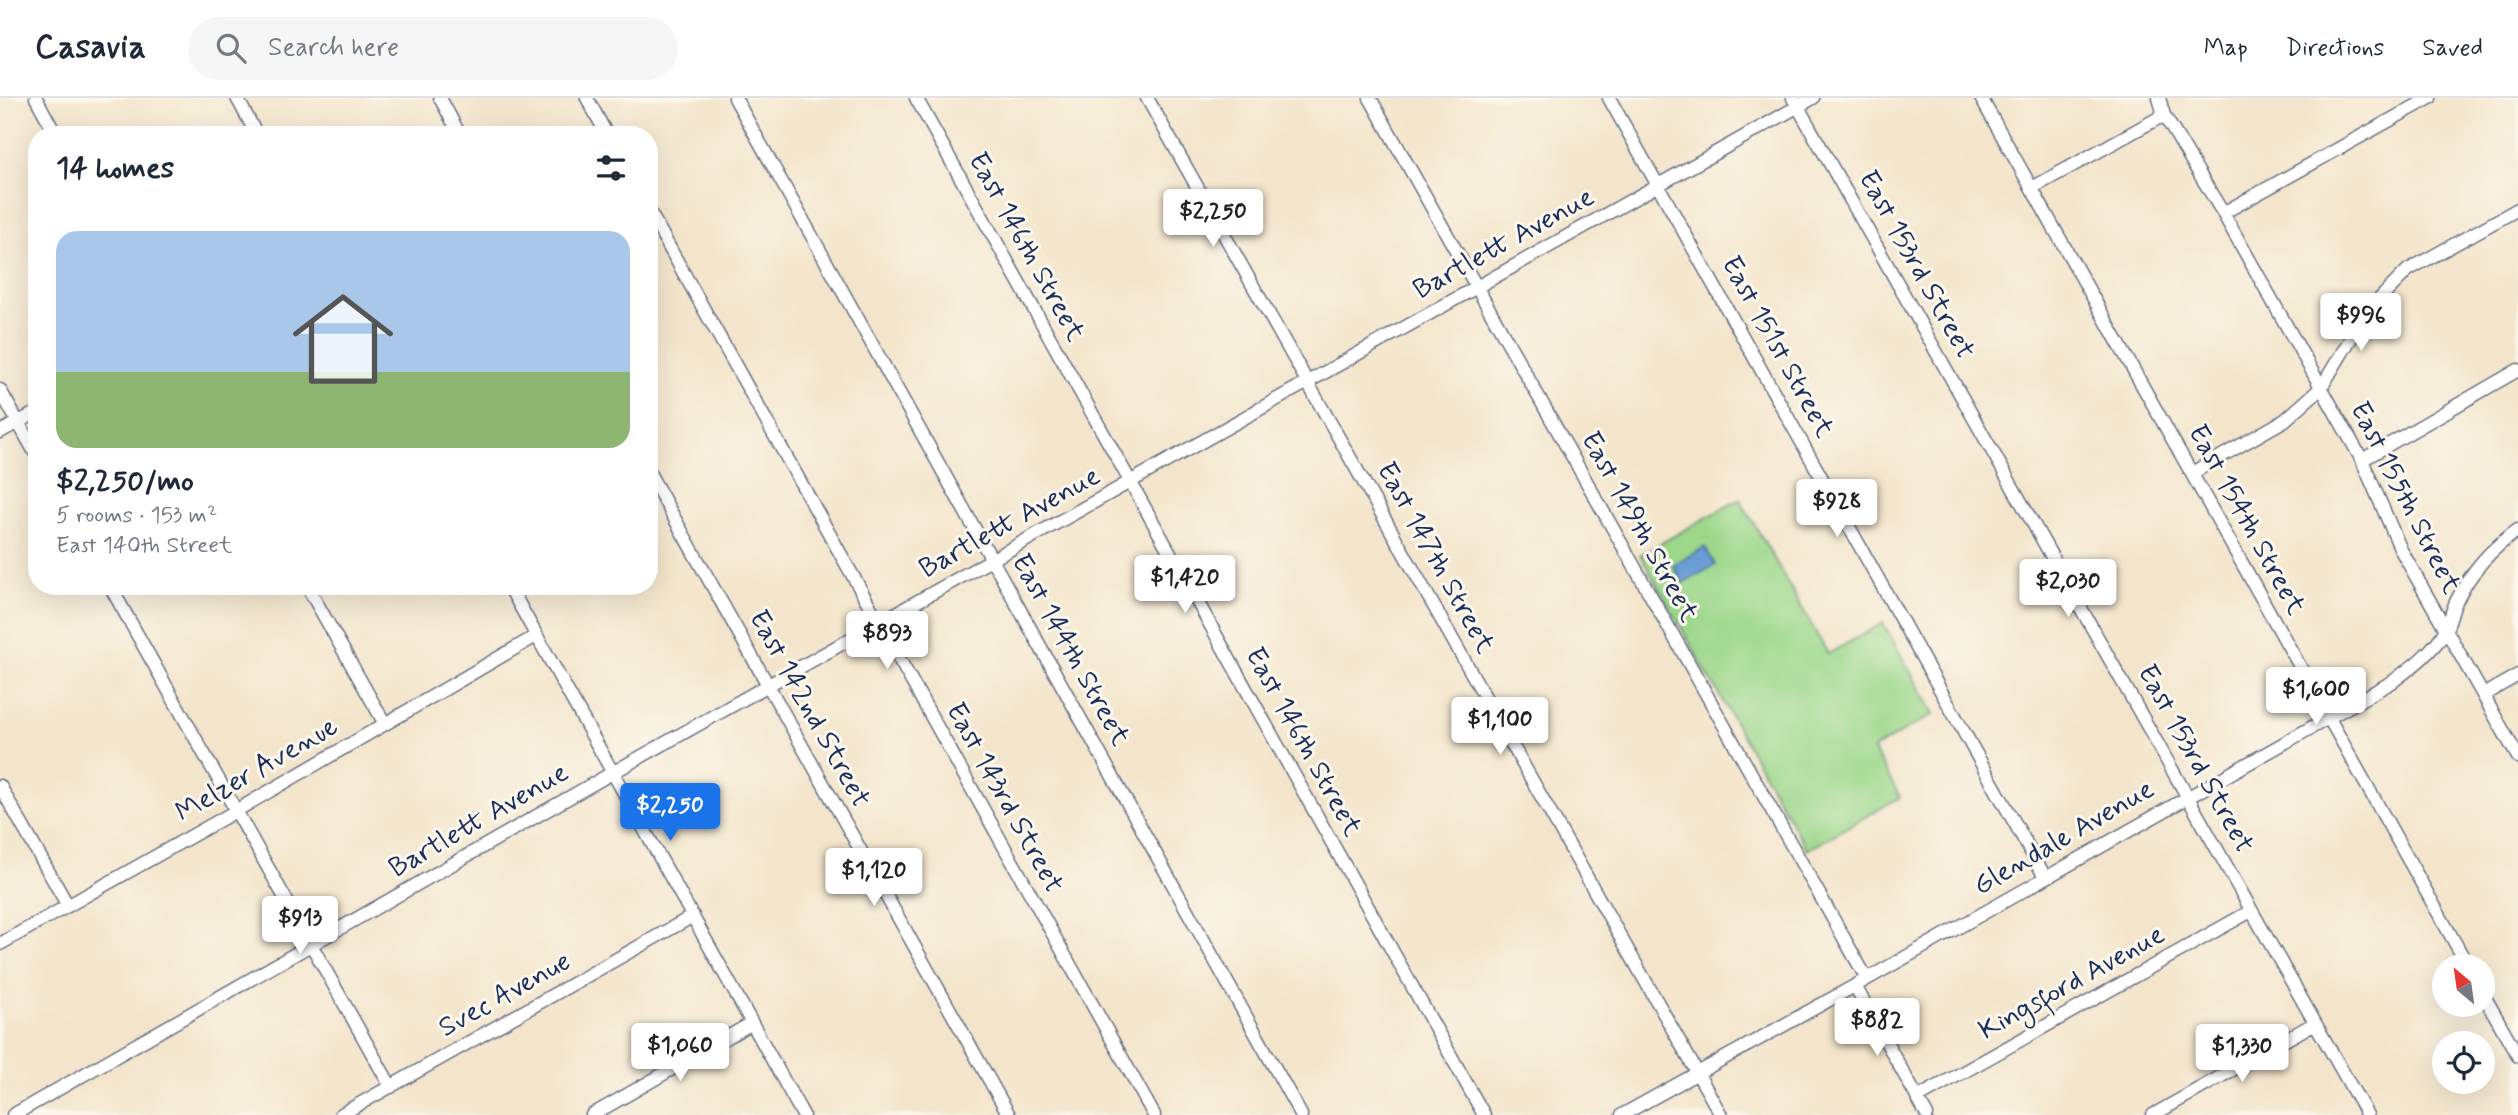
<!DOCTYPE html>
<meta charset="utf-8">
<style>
:root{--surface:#fff;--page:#f6f6f7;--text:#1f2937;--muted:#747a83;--line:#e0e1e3;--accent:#1a73e8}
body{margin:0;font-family:Mynerve,sans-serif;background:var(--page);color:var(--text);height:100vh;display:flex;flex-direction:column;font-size:26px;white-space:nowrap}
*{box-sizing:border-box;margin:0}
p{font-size:23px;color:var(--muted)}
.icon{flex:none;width:38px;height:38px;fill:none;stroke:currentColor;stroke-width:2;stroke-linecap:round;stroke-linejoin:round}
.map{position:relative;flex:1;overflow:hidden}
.drawer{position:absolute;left:28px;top:28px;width:630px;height:469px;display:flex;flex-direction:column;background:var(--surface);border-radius:28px;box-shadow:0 7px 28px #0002}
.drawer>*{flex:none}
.needle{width:46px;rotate:331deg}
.tools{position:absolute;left:2432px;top:856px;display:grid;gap:14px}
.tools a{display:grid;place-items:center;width:63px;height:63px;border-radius:50%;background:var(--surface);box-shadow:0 7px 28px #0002;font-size:35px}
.price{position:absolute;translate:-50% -60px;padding:0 16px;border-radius:7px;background:#fff;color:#222;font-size:23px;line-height:46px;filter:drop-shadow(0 2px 4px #0008)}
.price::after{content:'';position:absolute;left:50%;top:42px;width:21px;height:16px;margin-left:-10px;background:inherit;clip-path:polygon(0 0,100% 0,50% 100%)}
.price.selected{background:var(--accent);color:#fff}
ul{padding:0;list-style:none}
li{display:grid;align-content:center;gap:14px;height:371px;padding:0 28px}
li+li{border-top:2px solid var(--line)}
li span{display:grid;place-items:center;height:217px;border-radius:21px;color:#555}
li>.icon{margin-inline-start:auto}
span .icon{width:126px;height:126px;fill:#fffc;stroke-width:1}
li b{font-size:30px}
h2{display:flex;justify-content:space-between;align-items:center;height:84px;padding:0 28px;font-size:30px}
header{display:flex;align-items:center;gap:42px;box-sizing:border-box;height:98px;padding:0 35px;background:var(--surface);border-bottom:2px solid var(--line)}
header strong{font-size:33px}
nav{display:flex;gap:38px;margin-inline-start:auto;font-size:24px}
.search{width:490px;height:63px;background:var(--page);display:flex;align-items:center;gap:18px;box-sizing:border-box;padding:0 24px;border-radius:38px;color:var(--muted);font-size:26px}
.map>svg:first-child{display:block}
</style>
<header>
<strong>Casavia</strong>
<div class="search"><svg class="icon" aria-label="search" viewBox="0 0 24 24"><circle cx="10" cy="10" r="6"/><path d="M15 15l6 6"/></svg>Search here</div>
<nav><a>Map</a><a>Directions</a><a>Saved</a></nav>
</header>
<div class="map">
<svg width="2518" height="1017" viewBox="0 0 2518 1017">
<rect width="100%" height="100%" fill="#fbf7ec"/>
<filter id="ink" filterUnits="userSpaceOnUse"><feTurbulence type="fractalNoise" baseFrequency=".0143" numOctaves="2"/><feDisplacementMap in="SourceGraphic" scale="14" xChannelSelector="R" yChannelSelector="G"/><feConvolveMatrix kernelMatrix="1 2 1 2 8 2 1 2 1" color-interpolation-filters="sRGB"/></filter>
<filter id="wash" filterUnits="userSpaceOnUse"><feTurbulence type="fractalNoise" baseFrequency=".00686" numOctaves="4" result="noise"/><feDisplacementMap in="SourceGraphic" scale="28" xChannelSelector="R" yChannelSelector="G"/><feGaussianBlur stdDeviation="1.57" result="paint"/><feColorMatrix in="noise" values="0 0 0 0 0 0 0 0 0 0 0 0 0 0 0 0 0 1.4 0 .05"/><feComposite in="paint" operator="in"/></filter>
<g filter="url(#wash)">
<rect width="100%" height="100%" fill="#f3e5cb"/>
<path fill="#9cd78a" stroke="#5c8374" stroke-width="2" d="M 1740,401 L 1828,556 L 1883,525 L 1934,616 L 1873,651 L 1900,699 L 1807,752 L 1640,457 Z"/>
<path fill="#6b9cd5" stroke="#43669a" stroke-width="2" d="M 1705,449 L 1715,467 L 1683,485 L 1673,467 Z"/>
</g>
<g filter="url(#ink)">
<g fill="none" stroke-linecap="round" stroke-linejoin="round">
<g stroke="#676f84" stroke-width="15">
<path id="minor" d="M 36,0 L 56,37
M 237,0 L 257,37
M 440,0 L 460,37
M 587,0 L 607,37
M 735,0 L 1301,1017
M 916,0 L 1484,1017
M 1147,0 L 1721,1017
M 1370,0 L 1867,881
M 1609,0 L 2045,779
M 1793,0 L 2367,1017
M 1981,0 L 2468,868
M 2159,0 L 2164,17 L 2223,115 L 2362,362 L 2401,452 L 2518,659
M 2032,90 L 2164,17
M 649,113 L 1154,1017
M 2223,115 L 2430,0
M 0,292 L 37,358
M 0,334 L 37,314
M 2362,362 L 2518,272
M 649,375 L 1009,1017
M 2192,375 L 2285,322 L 2321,290 L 2366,215 L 2408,172 L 2518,111
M 110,488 L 391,989
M 307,488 L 385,626
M 509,488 L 803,1017
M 2483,597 L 2518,577
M 0,688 L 68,808
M 0,846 L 227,718 L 536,538
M 1855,888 L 1927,1017
M 2483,896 L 2518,958
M 1917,1000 L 2251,813
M 13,1017 L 612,675 L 1813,0
M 340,1017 L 693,818
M 592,1017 L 752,925
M 1622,1017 L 1867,881 L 2392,584 C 2412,569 2434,553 2446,531 C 2451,521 2452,510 2458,500 C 2473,471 2491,451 2518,432
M 2153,1017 L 2315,925"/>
</g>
<use href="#minor" stroke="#fff" stroke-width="12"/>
</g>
</g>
<g text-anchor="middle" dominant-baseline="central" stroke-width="6" stroke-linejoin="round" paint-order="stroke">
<g font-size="28" fill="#1b2f5e" stroke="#fbf7ec">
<text transform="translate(1504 146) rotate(-29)">Bartlett Avenue</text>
<text transform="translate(1026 149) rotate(61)">East 146th Street</text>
<text transform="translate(1916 167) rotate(61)">East 153rd Street</text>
<text transform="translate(1777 249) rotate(61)">East 151st Street</text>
<text transform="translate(2405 400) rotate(63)">East 155th Street</text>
<text transform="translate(2246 422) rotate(61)">East 154th Street</text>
<text transform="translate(1010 425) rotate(-29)">Bartlett Avenue</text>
<text transform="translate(1639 429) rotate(61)">East 149th Street</text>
<text transform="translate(1435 460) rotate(61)">East 147th Street</text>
<text transform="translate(1070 552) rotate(61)">East 144th Street</text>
<text transform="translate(809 611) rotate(61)">East 142nd Street</text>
<text transform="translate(1303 644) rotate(61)">East 146th Street</text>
<text transform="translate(2195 661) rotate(61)">East 153rd Street</text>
<text transform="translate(257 672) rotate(-30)">Melzer Avenue</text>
<text transform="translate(1004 700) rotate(61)">East 143rd Street</text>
<text transform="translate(479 723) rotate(-30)">Bartlett Avenue</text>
<text transform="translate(2064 740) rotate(-30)">Glendale Avenue</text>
<text transform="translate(2072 885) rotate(-29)">Kingsford Avenue</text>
<text transform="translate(505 897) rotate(-29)">Svec Avenue</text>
</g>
</g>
</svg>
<div class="tools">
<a><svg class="needle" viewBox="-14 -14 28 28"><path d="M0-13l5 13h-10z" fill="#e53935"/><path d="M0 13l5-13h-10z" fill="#747a83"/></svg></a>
<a><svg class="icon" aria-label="locate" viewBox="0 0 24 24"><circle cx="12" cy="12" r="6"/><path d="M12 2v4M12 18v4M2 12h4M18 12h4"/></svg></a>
</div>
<b class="price" style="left:1213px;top:151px">$2,250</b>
<b class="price" style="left:2361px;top:255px">$996</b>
<b class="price" style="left:1837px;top:441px">$928</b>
<b class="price" style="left:1185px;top:517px">$1,420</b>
<b class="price" style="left:2068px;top:521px">$2,030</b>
<b class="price" style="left:887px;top:573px">$893</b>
<b class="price" style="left:2316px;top:629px">$1,600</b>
<b class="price" style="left:1500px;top:659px">$1,100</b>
<b class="price selected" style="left:670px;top:745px">$2,250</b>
<b class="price" style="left:874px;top:810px">$1,120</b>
<b class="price" style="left:300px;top:858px">$913</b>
<b class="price" style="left:1877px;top:960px">$882</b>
<b class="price" style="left:680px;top:985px">$1,060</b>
<b class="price" style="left:2242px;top:986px">$1,330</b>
<section class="drawer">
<h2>14 homes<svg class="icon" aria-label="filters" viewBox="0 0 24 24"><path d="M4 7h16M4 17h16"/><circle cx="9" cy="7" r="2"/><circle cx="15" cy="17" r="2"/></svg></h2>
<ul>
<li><span style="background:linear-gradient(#a9c7e8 65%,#8fb573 0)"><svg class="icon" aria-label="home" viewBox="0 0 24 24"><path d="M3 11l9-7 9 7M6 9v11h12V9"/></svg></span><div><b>$2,250/mo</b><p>5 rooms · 153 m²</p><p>East 140th Street</p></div></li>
</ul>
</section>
</div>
